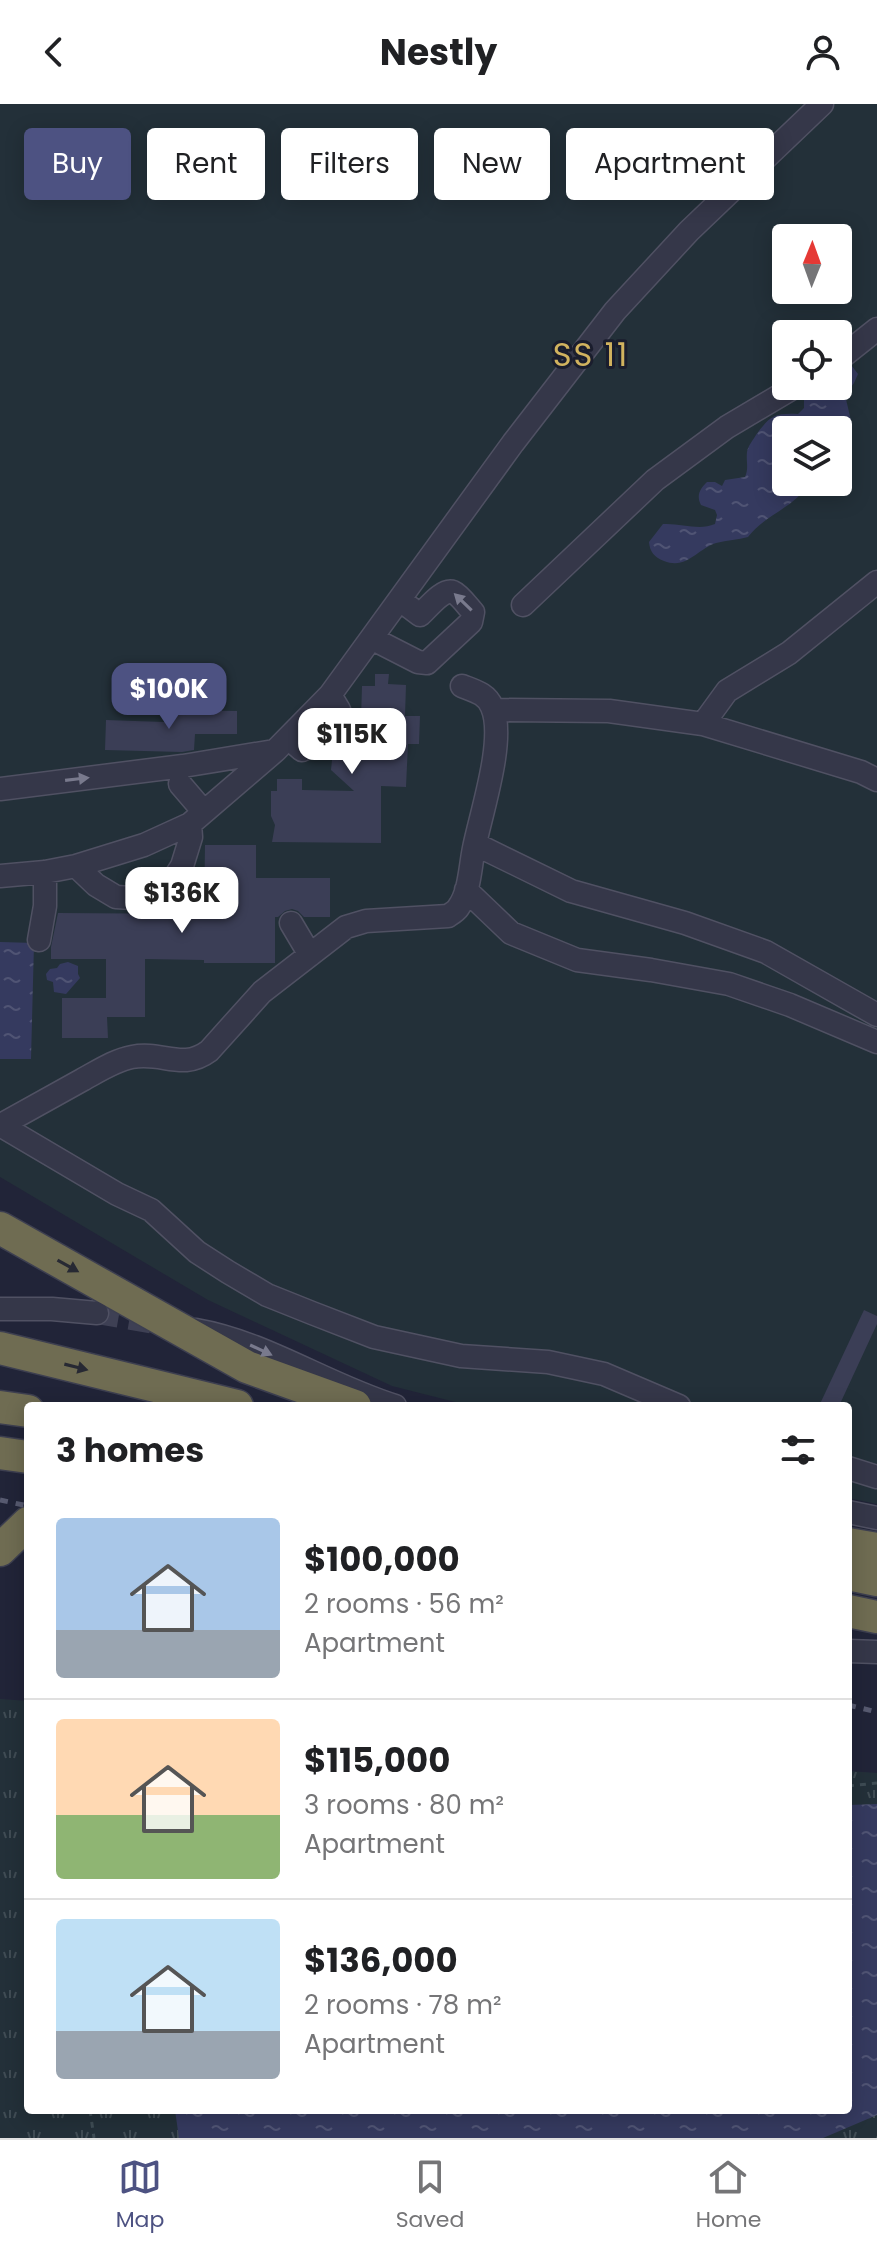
<!DOCTYPE html>
<meta charset="utf-8">
<style>
:root{--surface:#fff;--page:#f2f2f2;--text:#202124;--muted:#757577;--line:#e0e0e0;--accent:#4d5282}
body{margin:0;font-family:Poppins,sans-serif;background:var(--page);color:var(--text);height:100vh;display:flex;flex-direction:column;font-size:30px;white-space:nowrap}
*{box-sizing:border-box;margin:0}
p{font-size:26px;color:var(--muted)}
.icon{flex:none;width:44px;height:44px;fill:none;stroke:currentColor;stroke-width:2;stroke-linecap:round;stroke-linejoin:round}
.map{position:relative;flex:1;overflow:hidden}
.details{position:absolute;left:24px;top:1298px;width:828px;height:712px;display:flex;flex-direction:column;background:var(--surface);border-radius:8px;box-shadow:0 4px 20px #0003}
.details>*{flex:none}
.banner{position:absolute;left:24px;top:24px;width:830px;height:72px;display:flex;gap:16px}
.needle{width:52px;rotate:1deg}
.controls{position:absolute;left:772px;top:120px;display:grid;gap:16px}
.controls a{display:grid;place-items:center;width:80px;height:80px;border-radius:8px;background:var(--surface);box-shadow:0 4px 20px #0003;font-size:40px}
.price{position:absolute;translate:-50% -68px;padding:0 18px;border-radius:16px;background:#fff;color:#222;font-size:26px;line-height:52px;filter:drop-shadow(0 2px 4px #0008)}
.price::after{content:'';position:absolute;left:50%;top:48px;width:24px;height:18px;margin-left:-12px;background:inherit;clip-path:polygon(0 0,100% 0,50% 100%)}
.price.on{background:var(--accent);color:#fff}
ul{padding:0;list-style:none}
li{display:flex;align-items:center;gap:24px;height:200px;padding:0 32px}
li+li{border-top:2px solid var(--line)}
li span{display:grid;place-items:center;flex:none;width:224px;height:160px;border-radius:8px;color:#555}
li>.icon{margin-inline-start:auto}
span .icon{width:96px;height:96px;fill:#fffc;stroke-width:1}
li b{font-size:34px}
h2{display:flex;justify-content:space-between;align-items:center;height:96px;padding:0 32px;font-size:34px}
.tag{padding:0 28px;border-radius:8px;background:var(--surface);box-shadow:0 4px 20px #0003;font-size:28px;line-height:72px}
.tag.on{background:var(--accent);color:#fff}
header{display:flex;justify-content:space-between;align-items:center;height:104px;padding:0 32px;background:var(--surface);font-size:36px;font-weight:700}
.dock{display:flex;justify-content:space-around;align-items:center;height:112px;border-top:2px solid var(--line);background:var(--surface);font-size:22px;color:var(--muted)}
.dock a{display:grid;justify-items:center;gap:4px}
.dock .on{color:var(--accent)}
.map>svg:first-child{display:block}
</style>
<header><svg class="icon" aria-label="back" viewBox="0 0 24 24"><path d="M15 5l-7 7 7 7"/></svg>Nestly<svg class="icon" aria-label="person" viewBox="0 0 24 24"><circle cx="12" cy="8" r="4"/><path d="M4 21q1-7 8-7t8 7"/></svg></header>
<div class="map">
<svg width="877" height="2034" viewBox="0 0 877 2034">
<defs>
<pattern id="park-tufts" width="24" height="20" patternUnits="userSpaceOnUse" patternTransform="scale(2)"><rect width="24" height="20" fill="#233039"/><path d="M3 7l-1-3M5 7V3M7 7l1-3M15 17l-1-3M17 17v-4M19 17l1-3" fill="none" stroke="#404c54"/></pattern>
<pattern id="water-ripples" width="26" height="14" patternUnits="userSpaceOnUse" patternTransform="scale(2)"><rect width="26" height="14" fill="#353a5f"/><path d="M2 4q2-2 4 0t4 0M15 11q2-2 4 0t4 0" fill="none" stroke="#505474"/></pattern>
</defs>
<rect width="100%" height="100%" fill="#212438"/>
<path fill="#233039" fill-rule="evenodd" d="M 0,0 L 877,0 L 877,1400 L 848,1394 L 848,1302 L 471,1302 L 392,1282 L 208,1196 L 0,1073 ZM 786,134 L 838,134 L 838,186 L 786,186 ZM 786,230 L 838,230 L 838,282 L 786,282 ZM 786,326 L 838,326 L 838,378 L 786,378 Z"/>
<path fill="url(#park-tufts)" d="M 0,1595 L 28,1597 L 28,2006 L 848,2006 L 848,1667 L 877,1669 L 877,2034 L 0,2034 Z"/>
<path fill="url(#water-ripples)" d="M 848,257 L 858,270 L 854,279 L 845,291 L 852,321 L 846,332 L 838,333 L 838,326 L 786,326 L 786,378 L 809,378 C 797,403 765,410 748,433 C 738,436 727,436 716,439 C 697,445 687,466 664,457 C 654,453 650,448 649,438 L 663,420 C 681,419 699,427 715,420 L 717,411 L 715,406 L 701,401 C 696,391 700,385 707,378 L 715,378 L 722,382 L 725,376 L 745,373 C 749,364 746,358 747,348 C 748,342 753,336 756,331 C 770,312 774,309 798,310 L 804,304 L 804,295 L 820,282 L 838,282 L 838,262 Z
M 0,838 L 34,839 L 31,955 L 0,955 Z
M 68,858 L 78,862 L 78,870 L 80,874 L 66,890 L 54,888 L 53,878 L 47,876 L 46,870 L 50,865 L 57,864 L 60,860 Z
M 877,1700 L 877,2011 L 823,2034 L 179,2034 L 175,2006 L 848,2006 L 848,1701 Z"/>
<path fill="#3b3e56" d="M 375,570 L 389,570 L 388,580 L 406,581 L 405,612 L 420,612 L 419,640 L 408,640 L 406,683 L 381,682 L 381,739 L 272,738 L 275,721 L 271,712 L 271,687 L 277,687 L 277,675 L 302,675 L 302,686 L 354,687 L 331,666 L 332,656 L 323,648 L 328,638 L 326,632 L 335,634 L 343,630 L 360,647 L 362,582 L 375,582 Z
M 164,606 L 237,607 L 237,630 L 195,630 L 194,646 L 182,648 L 105,646 L 106,616 L 164,618 Z
M 205,741 L 256,741 L 256,774 L 330,774 L 330,813 L 304,813 L 298,807 L 292,805 L 285,807 L 278,813 L 275,813 L 275,859 L 204,859 L 204,856 L 145,855 L 145,913 L 107,913 L 108,934 L 62,934 L 62,894 L 106,894 L 106,855 L 51,855 L 51,843 L 58,809 L 204,810 Z
M 864,1206 L 877,1212 L 877,1220 L 839,1302 L 819,1302 Z"/>
<g fill="none" stroke-linecap="round" stroke-linejoin="round">
<path stroke="#3e4054" stroke-width="22" stroke-dasharray="22 11" stroke-linecap="butt" d="M 97,1209 L 155,1219"/>
<g stroke="#505163" stroke-width="25">
<path id="minor" d="M 838,256 L 877,225
M 523,501 L 655,376 L 727,323 L 796,282
M 373,535 L 418,558 L 427,559 L 471,518 L 473,508 C 468,503 460,491 453,488 C 443,484 427,505 420,511 L 400,496
M 330,591 L 339,606 L 333,620
M 494,606 L 609,607 L 703,620 L 861,668 L 877,676
M 703,620 L 727,587 L 789,549 L 877,478
M 288,634 L 302,646 L 314,638
M 180,680 L 204,708
M 0,685 L 183,662 L 274,647
M 475,740 L 571,787 L 685,819 L 766,848 L 877,911
M 76,762 L 96,781 L 116,793 L 148,795 L 166,787 L 182,762 L 191,733 L 190,720
M 0,772 L 45,768 L 76,762 L 144,741 L 190,720 L 275,647 L 330,591 L 513,339 L 615,207 L 689,127 L 822,0
M 466,786 L 511,829 L 577,856 L 651,866 L 729,880 L 790,901 L 877,938
M 291,819 L 310,851
M 39,836 L 45,802 L 45,768
M 0,1021 L 117,1090 L 151,1106 L 197,1148 L 228,1168 L 267,1191 L 312,1209 L 374,1233 L 461,1252 L 548,1258 L 604,1270 L 679,1302
M 1,1021 C 28,1006 55,991 82,976 C 97,968 115,956 132,953 C 163,947 182,967 209,947 L 262,888 L 346,823 L 366,817 L 448,812 C 451,810 456,807 458,804 C 470,788 470,763 474,744 C 481,709 506,635 492,603 C 487,590 475,587 462,582
M 0,1205 L 52,1205 L 97,1209
M 196,1226 C 265,1238 327,1281 395,1302
M 848,1364 L 877,1373
M 848,1408 L 877,1414
M 848,1547 L 877,1548"/>
</g>
<g stroke="#3d3f50" stroke-width="35">
<path id="highway" d="M 0,1124 L 247,1263 L 355,1302
M 0,1244 L 237,1302
M 0,1303 L 28,1307
M 0,1349 L 28,1353
M 848,1440 L 877,1445
M 0,1446 L 28,1419
M 848,1470 L 877,1476
M 848,1507 L 877,1513"/>
</g>
<path stroke="#3e4c54" stroke-width="3" stroke-dasharray="6 6" stroke-linecap="butt" d="M 848,1682 L 877,1679
M 90,2006 L 94,2034
M 876,2034 L 877,2034"/>
<use href="#minor" stroke="#353749" stroke-width="22"/>
<use href="#highway" stroke="#6f6c52" stroke-width="32"/>
<path stroke="#575a70" stroke-width="5" stroke-dasharray="8 8" stroke-linecap="butt" d="M 0,1396 L 28,1402
M 848,1601 L 877,1608"/>
</g>
<defs><path id="oneway-solid" d="M-6-.8H1V-3.2L6.5 0L1 3.2V.8H-6Z" transform="scale(2)"/></defs>
<g fill="#797a8d">
<use href="#oneway-solid" transform="translate(463 498) rotate(-136)"/>
<use href="#oneway-solid" transform="translate(77 675) rotate(-7)"/>
<use href="#oneway-solid" transform="translate(261 1246) rotate(25)"/>
</g>
<g fill="#272933">
<use href="#oneway-solid" transform="translate(68 1162) rotate(29)"/>
<use href="#oneway-solid" transform="translate(76 1263) rotate(14)"/>
</g>
<g text-anchor="middle" dominant-baseline="central" stroke-width="6" stroke-linejoin="round" paint-order="stroke">
<g font-size="32" letter-spacing="2" fill="#d1b35f" stroke="#1a1d2d">
<text x="591" y="250">SS 11</text>
</g>
</g>
</svg>
<div class="controls">
<a><svg class="needle" viewBox="-14 -14 28 28"><path d="M0-13l5 13h-10z" fill="#e53935"/><path d="M0 13l5-13h-10z" fill="#757577"/></svg></a>
<a><svg class="icon" aria-label="locate" viewBox="0 0 24 24"><circle cx="12" cy="12" r="6"/><path d="M12 2v4M12 18v4M2 12h4M18 12h4"/></svg></a>
<a><svg class="icon" aria-label="layers" viewBox="0 0 24 24"><path d="M12 4l9 5-9 5-9-5zM3 14l9 5 9-5"/></svg></a>
</div>
<b class="price on" style="left:169px;top:627px">$100K</b>
<b class="price" style="left:352px;top:672px">$115K</b>
<b class="price" style="left:182px;top:831px">$136K</b>
<div class="banner">
<a class="tag on">Buy</a>
<a class="tag">Rent</a>
<a class="tag">Filters</a>
<a class="tag">New</a>
<a class="tag">Apartment</a>
</div>
<section class="details">
<h2>3 homes<svg class="icon" aria-label="filters" viewBox="0 0 24 24"><path d="M4 7h16M4 17h16"/><circle cx="9" cy="7" r="2"/><circle cx="15" cy="17" r="2"/></svg></h2>
<ul>
<li><span style="background:linear-gradient(#a9c7e8 70%,#9aa5b1 0)"><svg class="icon" aria-label="home" viewBox="0 0 24 24"><path d="M3 11l9-7 9 7M6 9v11h12V9"/></svg></span><div><b>$100,000</b><p>2 rooms · 56 m²</p><p>Apartment</p></div></li>
<li><span style="background:linear-gradient(#ffd9b3 60%,#8fb573 0)"><svg class="icon" aria-label="home" viewBox="0 0 24 24"><path d="M3 11l9-7 9 7M6 9v11h12V9"/></svg></span><div><b>$115,000</b><p>3 rooms · 80 m²</p><p>Apartment</p></div></li>
<li><span style="background:linear-gradient(#bfe0f5 70%,#9aa5b1 0)"><svg class="icon" aria-label="home" viewBox="0 0 24 24"><path d="M3 11l9-7 9 7M6 9v11h12V9"/></svg></span><div><b>$136,000</b><p>2 rooms · 78 m²</p><p>Apartment</p></div></li>
</ul>
</section>
</div>
<nav class="dock">
<a class="on"><svg class="icon" aria-label="map" viewBox="0 0 24 24"><path d="M3 6l6-2 6 2 6-2v14l-6 2-6-2-6 2zM9 4v14M15 6v14"/></svg>Map</a>
<a><svg class="icon" aria-label="saved" viewBox="0 0 24 24"><path d="M7 4h10v16l-5-4-5 4z"/></svg>Saved</a>
<a><svg class="icon" aria-label="home" viewBox="0 0 24 24"><path d="M3 11l9-7 9 7M6 9v11h12V9"/></svg>Home</a>
</nav>
